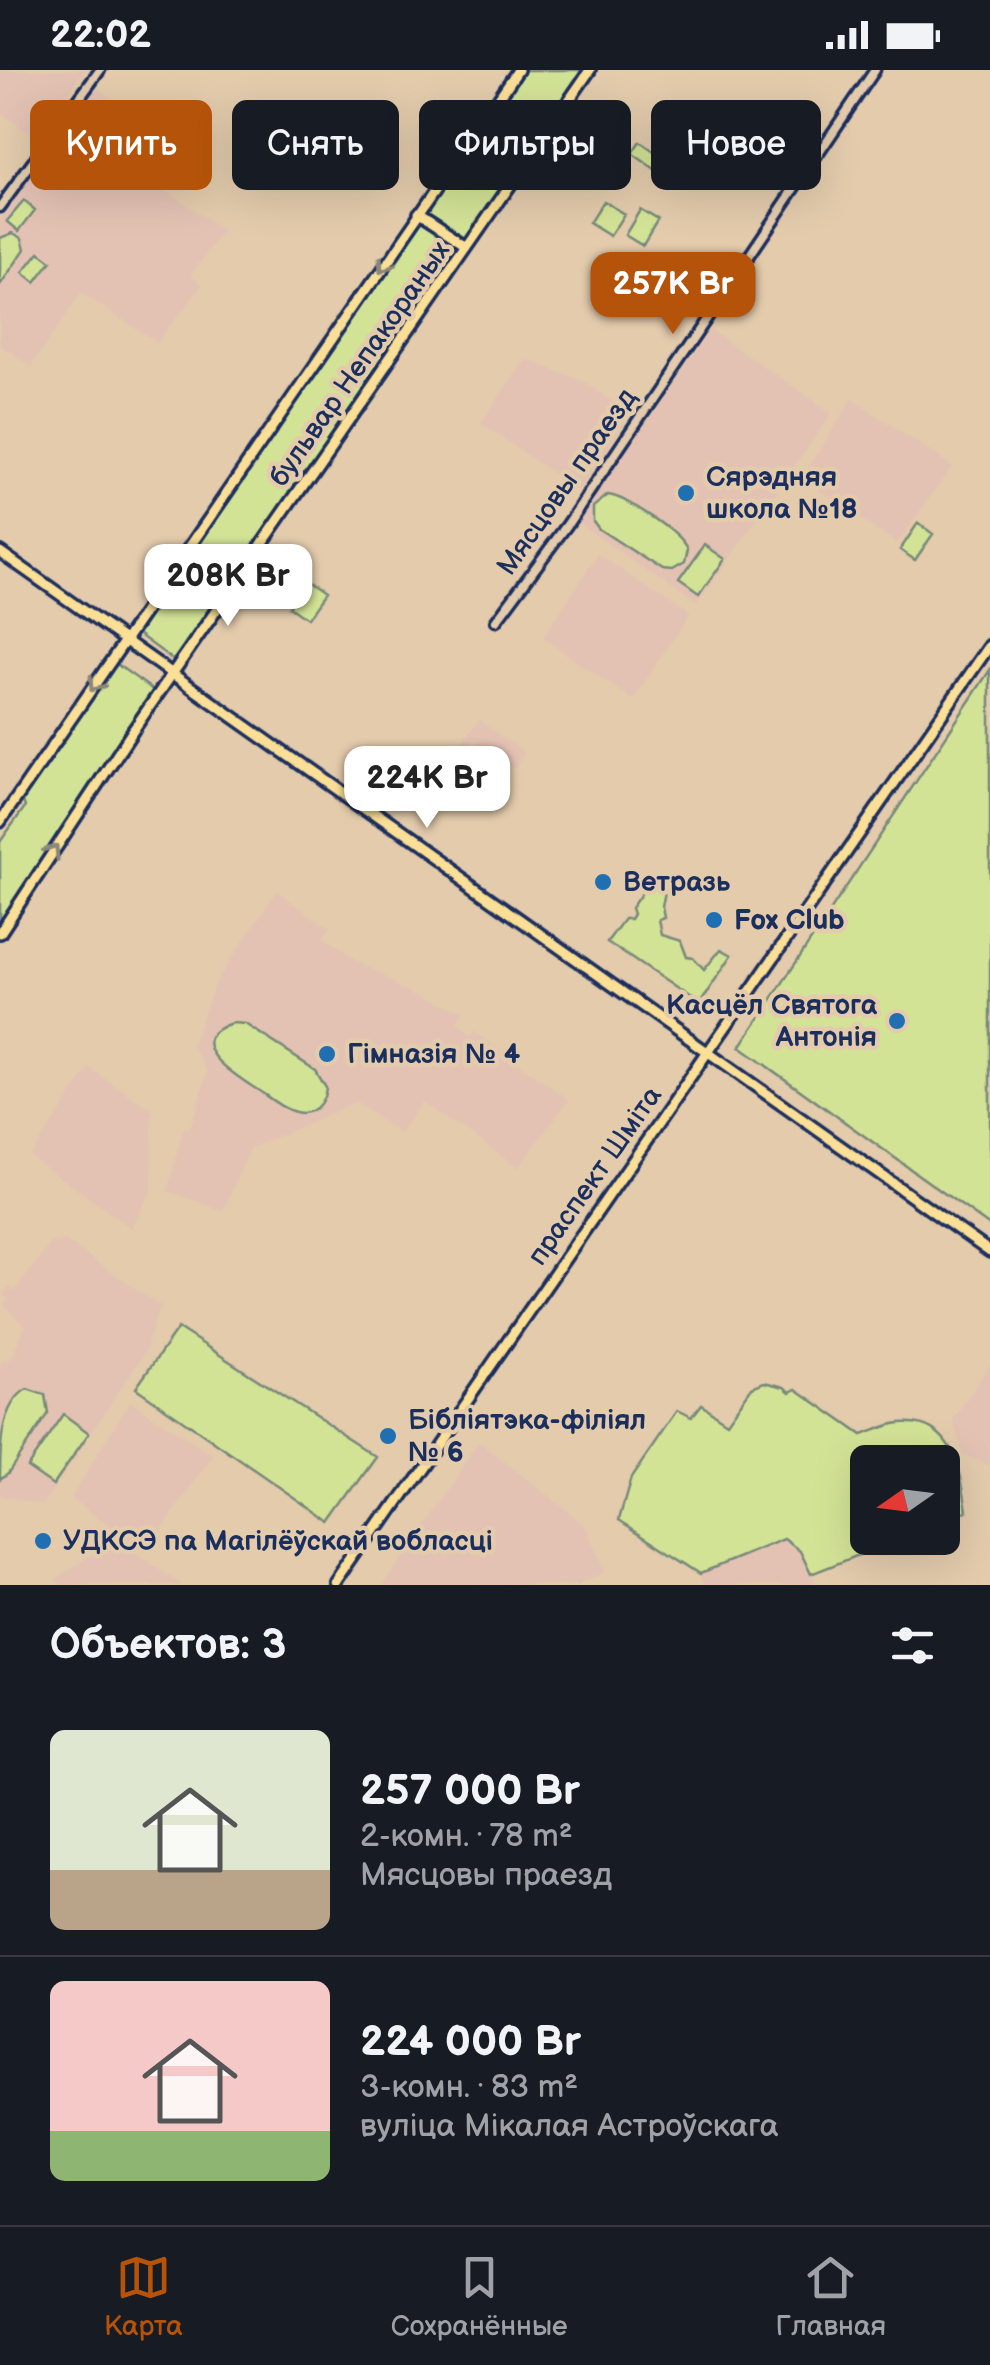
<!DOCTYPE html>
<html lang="ru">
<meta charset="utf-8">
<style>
:root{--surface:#171b24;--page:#20242c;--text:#f1f3f6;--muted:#9ea1a6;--line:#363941;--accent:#b45309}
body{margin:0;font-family:"Balsamiq Sans",sans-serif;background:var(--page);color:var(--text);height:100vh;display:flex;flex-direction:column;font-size:38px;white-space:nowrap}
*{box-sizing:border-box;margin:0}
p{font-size:32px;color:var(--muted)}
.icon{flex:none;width:55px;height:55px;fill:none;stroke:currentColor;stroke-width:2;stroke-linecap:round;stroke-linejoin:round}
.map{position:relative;height:1515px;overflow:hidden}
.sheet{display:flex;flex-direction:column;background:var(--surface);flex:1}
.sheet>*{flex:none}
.banner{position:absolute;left:30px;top:30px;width:930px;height:90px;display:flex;gap:20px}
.needle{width:65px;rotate:256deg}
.fabs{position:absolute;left:850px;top:1375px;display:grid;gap:20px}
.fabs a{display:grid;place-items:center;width:110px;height:110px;border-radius:15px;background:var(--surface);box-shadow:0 10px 40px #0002;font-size:50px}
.price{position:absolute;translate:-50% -85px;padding:0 22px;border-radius:20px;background:#fff;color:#222;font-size:32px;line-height:65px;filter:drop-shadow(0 2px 5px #0008)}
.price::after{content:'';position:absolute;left:50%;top:60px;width:30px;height:22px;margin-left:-15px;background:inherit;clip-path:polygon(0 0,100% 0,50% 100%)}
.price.on{background:var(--accent);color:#fff}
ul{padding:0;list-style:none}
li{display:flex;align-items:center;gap:30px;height:250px;padding:0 50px}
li+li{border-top:2px solid var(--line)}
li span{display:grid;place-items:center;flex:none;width:280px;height:200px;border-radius:15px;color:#555}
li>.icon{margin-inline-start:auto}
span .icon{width:120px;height:120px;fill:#fffc;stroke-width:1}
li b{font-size:42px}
h2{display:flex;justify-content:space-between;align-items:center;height:120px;padding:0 50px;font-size:42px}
.tag{padding:0 35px;border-radius:15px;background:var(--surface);box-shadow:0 10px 40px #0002;font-size:35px;line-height:90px}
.tag.on{background:var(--accent);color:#fff}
.status{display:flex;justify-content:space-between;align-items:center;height:70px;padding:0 50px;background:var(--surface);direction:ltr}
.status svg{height:28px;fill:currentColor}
.tabs{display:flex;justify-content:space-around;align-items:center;height:140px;border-top:2px solid var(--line);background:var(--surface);font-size:28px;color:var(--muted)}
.tabs a{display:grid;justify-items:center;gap:5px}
.tabs .on{color:var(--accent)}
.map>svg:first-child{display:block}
</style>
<div class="status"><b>22:02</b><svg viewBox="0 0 49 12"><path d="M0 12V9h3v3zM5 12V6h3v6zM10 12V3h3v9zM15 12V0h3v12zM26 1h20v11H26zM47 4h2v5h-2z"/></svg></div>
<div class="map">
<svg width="990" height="1515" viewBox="0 0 990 1515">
<rect width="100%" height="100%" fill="#e3cbac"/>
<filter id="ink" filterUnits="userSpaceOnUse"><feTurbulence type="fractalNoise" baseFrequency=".01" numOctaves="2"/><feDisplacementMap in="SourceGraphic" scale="20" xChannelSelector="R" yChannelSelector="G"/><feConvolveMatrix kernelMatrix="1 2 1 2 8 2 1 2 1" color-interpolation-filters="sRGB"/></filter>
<g filter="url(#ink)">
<path fill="#e3c2b3" d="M 0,0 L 85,0 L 37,69 L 0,42 Z
M 96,17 L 183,81 L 160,116 L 223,161 L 191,205 L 202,216 L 157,272 L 81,223 L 31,296 L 0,275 L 0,150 Z
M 710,260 L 832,343 L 696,536 L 576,451 Z
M 525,289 L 583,311 L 630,345 L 579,421 L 481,353 Z
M 852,329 L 952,396 L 897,474 L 802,408 Z
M 598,484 L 688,546 L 633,630 L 543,568 Z
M 479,650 L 525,683 L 514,699 L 474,671 L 469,677 L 463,672 Z
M 277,821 L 329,859 L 322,870 L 351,892 L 426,922 L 464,945 L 458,955 L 469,968 L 474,962 L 569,1030 L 518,1098 L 425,1031 L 402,1062 L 356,1033 L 250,1078 L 223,1141 L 168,1121 L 183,1059 L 190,1059 L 208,1001 L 192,975 L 216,912 Z
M 89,998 L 152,1040 L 152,1119 L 132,1158 L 30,1086 Z
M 65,1170 L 160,1236 L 145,1282 L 43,1435 L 0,1425 L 0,1293 L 12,1288 L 25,1256 L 4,1235 L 8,1229 L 3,1225 L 9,1217 L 14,1221 L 51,1173 Z
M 990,1295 L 990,1395 L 963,1385 L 953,1350 Z
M 130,1331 L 213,1386 L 147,1481 L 71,1428 Z
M 479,1372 L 585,1455 L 605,1502 L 578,1515 L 381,1515 Z
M 115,1468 L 181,1515 L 60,1515 L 56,1509 Z
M 784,1469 L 800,1481 L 815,1515 L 705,1515 L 701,1503 Z"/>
<path fill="#d3e396" stroke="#77897a" stroke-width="2.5" d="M 524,0 L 584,0 L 467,170 L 426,144 Z
M 640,72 L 668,92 L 660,104 L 632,84 Z
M 24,131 L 35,140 L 19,161 L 7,151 Z
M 603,131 L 624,144 L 610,166 L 589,153 Z
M 640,140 L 658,151 L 643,176 L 625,165 Z
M 419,154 L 460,180 L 176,592 L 138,564 Z
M 13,163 L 22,168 L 25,179 L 0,215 L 0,168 Z
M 39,182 L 51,191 L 35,212 L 23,202 Z
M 608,425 C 626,427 680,463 687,480 L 684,494 L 672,501 L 662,500 L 599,459 L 593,451 L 593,437 Z
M 918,453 L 933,464 L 915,490 L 900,480 Z
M 705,475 L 725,489 L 698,527 L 678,513 Z
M 306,513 L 323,525 L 306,549 L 289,537 Z
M 115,593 L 157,623 L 0,854 L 0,772 L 25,737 L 22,728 Z
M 990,600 L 990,1156 L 740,977 Z
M 648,814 L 664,821 L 661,837 L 663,848 L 657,850 L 660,865 L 680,871 L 686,887 L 693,888 L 704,900 L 721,879 L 732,885 L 699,934 L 607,872 L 624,849 L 630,849 L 633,844 L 631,838 Z
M 232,953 L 245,954 L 315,999 L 325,1016 C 324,1029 317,1042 302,1043 C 285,1043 267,1025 253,1017 C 233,1004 179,970 232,953 Z
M 178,1258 L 378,1387 L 331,1453 L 136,1318 Z
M 764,1312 L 784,1317 L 790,1322 L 796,1319 L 862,1365 C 874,1361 888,1354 900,1353 C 954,1348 961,1402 967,1441 L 943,1451 L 942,1392 L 868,1392 L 868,1468 L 902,1468 L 811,1504 L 800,1481 L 784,1469 L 701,1503 L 619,1450 L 631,1408 L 677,1341 L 691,1348 L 701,1335 L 727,1352 L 752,1317 Z
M 27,1319 L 45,1325 L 48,1343 L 8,1403 L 0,1409 C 0,1378 0,1335 27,1319 Z
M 63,1344 L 89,1363 L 53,1415 L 27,1397 Z"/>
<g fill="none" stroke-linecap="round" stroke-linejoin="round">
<g stroke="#1b2f5e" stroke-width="15">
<path id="minor" d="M 0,137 L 100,0
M 496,551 L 567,455 L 875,0"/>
</g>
<g stroke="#1b2f5e" stroke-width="16">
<path id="major" d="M 416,145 L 467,178
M 0,482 L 990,1182
M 0,752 L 518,0
M 0,863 L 134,659 L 590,0
M 339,1515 L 990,575"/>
</g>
<use href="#minor" stroke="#e3cbac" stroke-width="8"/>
<use href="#major" stroke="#fbdf96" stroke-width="9"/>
</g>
<defs><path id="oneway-chevron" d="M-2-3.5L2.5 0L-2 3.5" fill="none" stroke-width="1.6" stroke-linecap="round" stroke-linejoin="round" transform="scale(2.5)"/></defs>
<g stroke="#8b877a">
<use href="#oneway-chevron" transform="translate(383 195) rotate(124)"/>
<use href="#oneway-chevron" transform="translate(95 615) rotate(124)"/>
<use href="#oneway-chevron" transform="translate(53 781) rotate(-57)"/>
</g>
</g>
<g fill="#1f6fb2" stroke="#e3cbac" stroke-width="4">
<circle cx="686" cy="423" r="10"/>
<circle cx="603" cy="812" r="10"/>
<circle cx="714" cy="850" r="10"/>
<circle cx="897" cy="951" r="10"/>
<circle cx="327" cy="984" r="10"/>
<circle cx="388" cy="1366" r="10"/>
<circle cx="43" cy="1471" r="10"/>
</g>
<g text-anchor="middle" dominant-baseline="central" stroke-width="9" stroke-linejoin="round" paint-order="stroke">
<g font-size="28" fill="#1b2f5e" stroke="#e3cbac">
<text transform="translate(360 294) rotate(-55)">бульвар Непакораных</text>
<text transform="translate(567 412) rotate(-55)">Мясцовы праезд</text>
<text transform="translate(595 1106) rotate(-55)">праспект Шміта</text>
</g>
<g font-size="28" font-weight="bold" fill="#1b2f5e" stroke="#e3cbac" text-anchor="start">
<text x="706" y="407">Сярэдняя<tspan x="706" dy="32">школа №18</tspan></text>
<text x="623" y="812">Ветразь</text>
<text x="734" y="850">Fox Club</text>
<text x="877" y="935" text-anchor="end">Касцёл Святога<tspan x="877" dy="32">Антонія</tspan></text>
<text x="347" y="984">Гімназія № 4</text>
<text x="408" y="1350">Бібліятэка-філіял<tspan x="408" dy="32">№ 6</tspan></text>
<text x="63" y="1471">УДКСЭ па Магілёўскай вобласці</text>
</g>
</g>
</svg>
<div class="fabs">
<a><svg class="needle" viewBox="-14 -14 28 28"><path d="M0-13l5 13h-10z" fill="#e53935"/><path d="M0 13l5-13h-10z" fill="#9ea1a6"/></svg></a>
</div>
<b class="price on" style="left:673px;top:267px">257K Br</b>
<b class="price" style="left:228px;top:559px">208K Br</b>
<b class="price" style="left:427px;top:761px">224K Br</b>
<div class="banner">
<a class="tag on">Купить</a>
<a class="tag">Снять</a>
<a class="tag">Фильтры</a>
<a class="tag">Новое</a>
</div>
</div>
<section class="sheet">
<h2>Объектов: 3<svg class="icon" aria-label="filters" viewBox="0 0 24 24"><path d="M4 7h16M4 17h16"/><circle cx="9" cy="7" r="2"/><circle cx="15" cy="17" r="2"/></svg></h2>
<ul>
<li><span style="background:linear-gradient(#dfe7d0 70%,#b9a48a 0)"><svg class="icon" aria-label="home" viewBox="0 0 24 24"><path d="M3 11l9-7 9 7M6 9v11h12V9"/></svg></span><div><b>257 000 Br</b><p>2-комн. · 78 m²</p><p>Мясцовы праезд</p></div></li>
<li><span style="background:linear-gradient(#f6c9c9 75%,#8fb573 0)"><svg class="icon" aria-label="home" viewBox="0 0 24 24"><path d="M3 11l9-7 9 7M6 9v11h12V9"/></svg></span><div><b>224 000 Br</b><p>3-комн. · 83 m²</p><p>вуліца Мікалая Астроўскага</p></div></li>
</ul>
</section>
<nav class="tabs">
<a class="on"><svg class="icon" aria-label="map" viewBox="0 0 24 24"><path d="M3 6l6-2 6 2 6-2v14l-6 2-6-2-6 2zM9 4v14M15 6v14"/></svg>Карта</a>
<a><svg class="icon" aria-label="saved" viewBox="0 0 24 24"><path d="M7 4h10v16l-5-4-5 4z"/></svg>Сохранённые</a>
<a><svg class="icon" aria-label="home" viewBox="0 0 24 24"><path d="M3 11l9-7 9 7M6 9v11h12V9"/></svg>Главная</a>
</nav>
